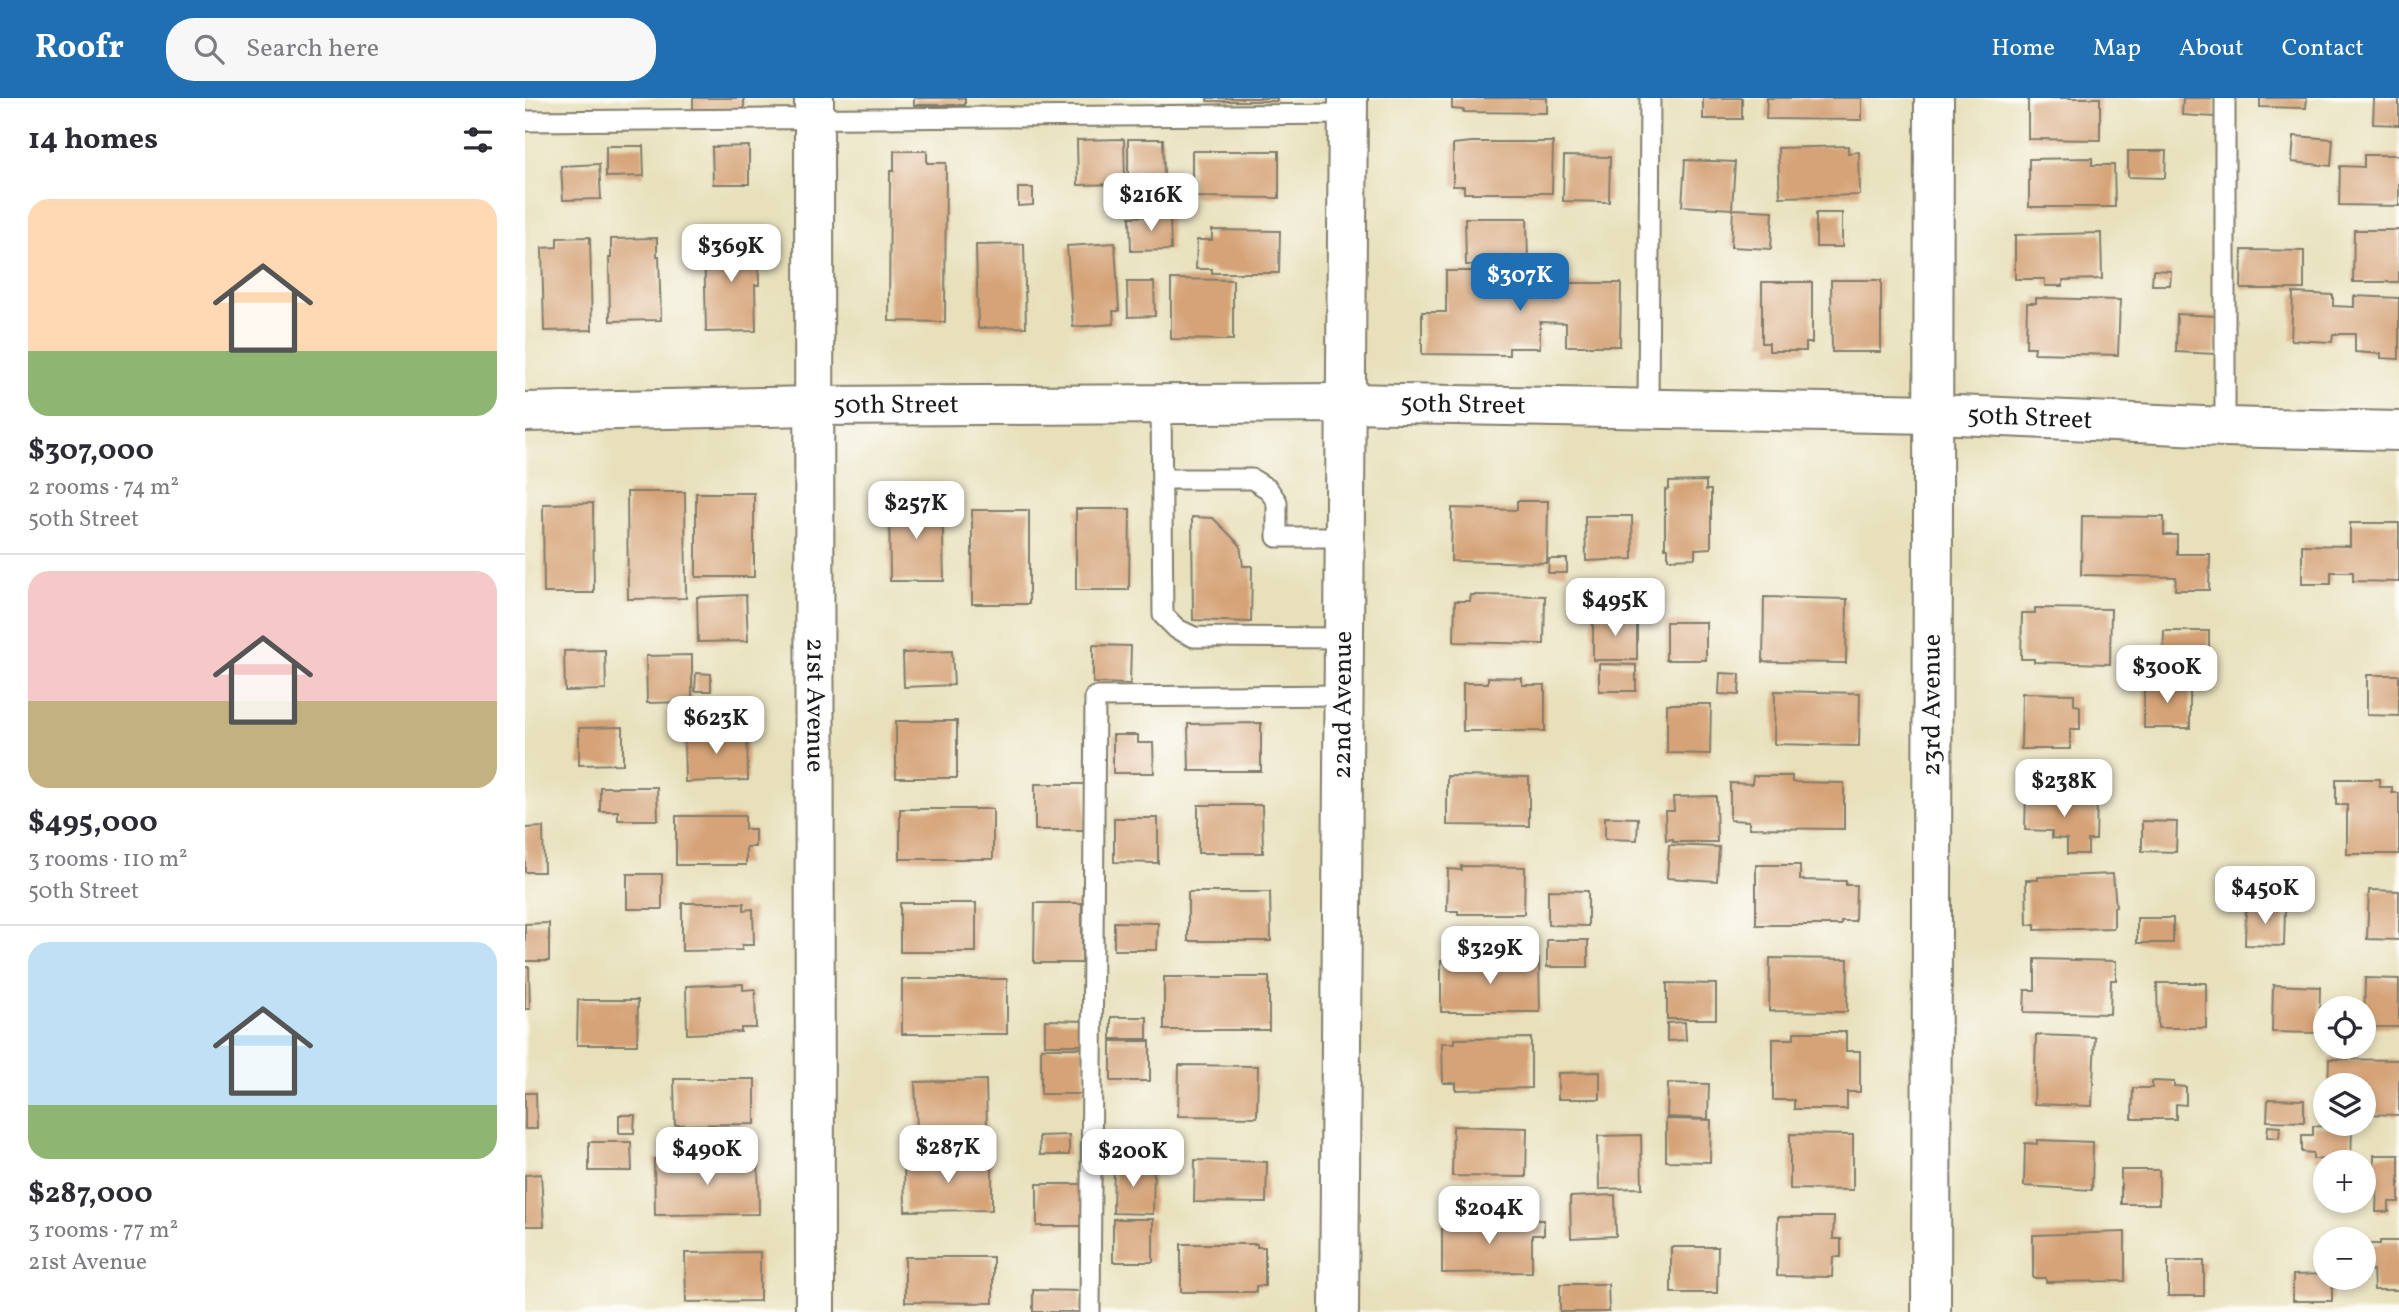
<!DOCTYPE html>
<meta charset="utf-8">
<style>
:root{--surface:#fff;--page:#f7f7f7;--text:#2b2b33;--muted:#7c7c81;--line:#e1e1e2;--accent:#1f6fb2}
body{margin:0;font-family:Vollkorn,serif;background:var(--page);color:var(--text);height:100vh;display:flex;flex-direction:column;font-size:26px;white-space:nowrap}
*{box-sizing:border-box;margin:0}
p{font-size:23px;color:var(--muted)}
.icon{flex:none;width:38px;height:38px;fill:none;stroke:currentColor;stroke-width:2;stroke-linecap:round;stroke-linejoin:round}
.map{position:relative;flex:1;overflow:hidden}
.details{display:flex;flex-direction:column;background:var(--surface);width:525px}
.details>*{flex:none}
.fabs{position:absolute;left:1788px;top:898px;display:grid;gap:14px}
.fabs a{display:grid;place-items:center;width:63px;height:63px;border-radius:50%;background:var(--surface);box-shadow:0 4px 10px #0003;font-size:35px}
.price{position:absolute;translate:-50% -60px;padding:0 16px;border-radius:14px;background:#fff;color:#222;font-size:23px;line-height:46px;filter:drop-shadow(0 2px 4px #0008)}
.price::after{content:'';position:absolute;left:50%;top:42px;width:21px;height:16px;margin-left:-10px;background:inherit;clip-path:polygon(0 0,100% 0,50% 100%)}
.price.on{background:var(--accent);color:#fff}
ul{padding:0;list-style:none}
li{display:grid;align-content:center;gap:14px;height:371px;padding:0 28px}
li+li{border-top:2px solid var(--line)}
li span{display:grid;place-items:center;height:217px;border-radius:21px;color:#555}
li>.icon{margin-inline-start:auto}
span .icon{width:126px;height:126px;fill:#fffc;stroke-width:1}
li b{font-size:30px}
h2{display:flex;justify-content:space-between;align-items:center;height:84px;padding:0 28px;font-size:30px}
header{display:flex;align-items:center;gap:42px;box-sizing:border-box;height:98px;padding:0 35px;background:var(--accent);color:#fff}
header strong{font-size:33px}
nav{display:flex;gap:38px;margin-inline-start:auto;font-size:24px}
.search{width:490px;height:63px;background:var(--page);display:flex;align-items:center;gap:18px;box-sizing:border-box;padding:0 24px;border-radius:28px;color:var(--muted);font-size:26px}
main{display:flex;flex:1;min-height:0}
.map>svg:first-child{display:block}
</style>
<header>
<strong>Roofr</strong>
<div class="search"><svg class="icon" aria-label="search" viewBox="0 0 24 24"><circle cx="10" cy="10" r="6"/><path d="M15 15l6 6"/></svg>Search here</div>
<nav><a>Home</a><a>Map</a><a>About</a><a>Contact</a></nav>
</header>
<main>
<section class="details">
<h2>14 homes<svg class="icon" aria-label="filters" viewBox="0 0 24 24"><path d="M4 7h16M4 17h16"/><circle cx="9" cy="7" r="2"/><circle cx="15" cy="17" r="2"/></svg></h2>
<ul>
<li><span style="background:linear-gradient(#ffd9b3 70%,#8fb573 0)"><svg class="icon" aria-label="home" viewBox="0 0 24 24"><path d="M3 11l9-7 9 7M6 9v11h12V9"/></svg></span><div><b>$307,000</b><p>2 rooms · 74 m²</p><p>50th Street</p></div></li>
<li><span style="background:linear-gradient(#f6c9c9 60%,#c2b280 0)"><svg class="icon" aria-label="home" viewBox="0 0 24 24"><path d="M3 11l9-7 9 7M6 9v11h12V9"/></svg></span><div><b>$495,000</b><p>3 rooms · 110 m²</p><p>50th Street</p></div></li>
<li><span style="background:linear-gradient(#bfe0f5 75%,#8fb573 0)"><svg class="icon" aria-label="home" viewBox="0 0 24 24"><path d="M3 11l9-7 9 7M6 9v11h12V9"/></svg></span><div><b>$287,000</b><p>3 rooms · 77 m²</p><p>21st Avenue</p></div></li>
</ul>
</section>
<div class="map">
<svg width="1874" height="1214" viewBox="0 0 1874 1214">
<rect width="100%" height="100%" fill="#fdfcf7"/>
<filter id="ink" filterUnits="userSpaceOnUse"><feTurbulence type="fractalNoise" baseFrequency=".0143" numOctaves="2"/><feDisplacementMap in="SourceGraphic" scale="14" xChannelSelector="R" yChannelSelector="G"/><feConvolveMatrix kernelMatrix="1 2 1 2 8 2 1 2 1" color-interpolation-filters="sRGB"/></filter>
<filter id="wash" filterUnits="userSpaceOnUse"><feTurbulence type="fractalNoise" baseFrequency=".00686" numOctaves="4" result="noise"/><feDisplacementMap in="SourceGraphic" scale="28" xChannelSelector="R" yChannelSelector="G"/><feGaussianBlur stdDeviation="1.57" result="paint"/><feColorMatrix in="noise" values="0 0 0 0 0 0 0 0 0 0 0 0 0 0 0 0 0 1.4 0 .05"/><feComposite in="paint" operator="in"/></filter>
<g filter="url(#wash)">
<rect width="100%" height="100%" fill="#e8e0bb"/>
<g id="blocks">
<path fill="#d5a377" d="M 168,0 L 219,0 L 219,12 L 168,13 Z
M 389,0 L 440,0 L 440,7 L 389,7 Z
M 682,0 L 752,0 L 752,3 L 682,3 Z
M 927,0 L 1022,0 L 1022,15 L 938,14 L 939,12 L 927,11 Z
M 1178,0 L 1217,0 L 1217,21 L 1178,21 Z
M 1242,0 L 1337,0 L 1337,22 L 1241,21 Z
M 1503,0 L 1575,0 L 1575,42 L 1503,41 Z
M 1658,0 L 1690,0 L 1690,19 L 1657,17 Z
M 1735,0 L 1782,0 L 1781,10 L 1735,9 Z
M 1849,0 L 1874,0 L 1874,27 L 1848,26 Z
M 1769,38 L 1808,41 L 1806,68 L 1767,64 Z
M 599,41 L 600,86 L 553,87 L 552,42 Z
M 603,41 L 638,41 L 639,80 L 603,80 Z
M 947,44 L 1028,44 L 1027,95 L 939,95 L 939,88 L 928,88 L 928,46 Z
M 81,48 L 118,48 L 119,78 L 81,79 Z
M 224,48 L 224,86 L 188,86 L 187,49 Z
M 1323,48 L 1323,55 L 1334,54 L 1335,97 L 1255,99 L 1253,50 Z
M 369,53 L 402,53 L 402,65 L 421,65 L 420,224 L 364,223 L 365,73 L 369,73 Z
M 667,53 L 754,53 L 754,100 L 667,99 Z
M 1603,53 L 1641,53 L 1640,80 L 1603,79 Z
M 1839,57 L 1874,57 L 1874,108 L 1814,107 L 1815,68 L 1839,69 Z
M 1039,58 L 1085,59 L 1084,104 L 1038,103 Z
M 1567,60 L 1567,67 L 1589,67 L 1590,109 L 1504,109 L 1504,61 Z
M 1160,62 L 1210,64 L 1207,111 L 1157,108 Z
M 74,66 L 76,101 L 38,102 L 36,68 Z
M 493,90 L 508,90 L 508,107 L 493,108 Z
M 1208,111 L 1248,113 L 1246,151 L 1206,149 Z
M 1291,115 L 1317,115 L 1317,149 L 1291,149 Z
M 645,117 L 646,152 L 606,153 L 605,119 Z
M 940,120 L 1002,120 L 1003,166 L 941,167 Z
M 687,132 L 755,133 L 754,175 L 687,175 L 687,171 L 671,171 L 672,142 L 687,142 Z
M 1829,132 L 1874,132 L 1874,184 L 1828,184 Z
M 1576,135 L 1577,181 L 1538,182 L 1538,188 L 1520,188 L 1520,181 L 1490,181 L 1490,137 Z
M 65,139 L 67,232 L 19,233 L 17,150 L 32,149 L 32,140 Z
M 132,140 L 132,158 L 134,158 L 136,222 L 85,223 L 84,160 L 86,160 L 86,141 Z
M 233,140 L 234,187 L 230,187 L 231,233 L 181,234 L 179,142 Z
M 590,145 L 594,213 L 588,213 L 589,226 L 548,229 L 542,148 Z
M 499,146 L 501,229 L 453,230 L 451,147 Z
M 1717,152 L 1779,153 L 1779,191 L 1716,191 Z
M 1628,172 L 1646,173 L 1645,187 L 1627,187 Z
M 921,173 L 963,173 L 962,189 L 976,189 L 976,174 L 1038,174 L 1038,185 L 1096,185 L 1095,248 L 1041,248 L 1041,225 L 1015,224 L 1015,250 L 984,250 L 984,257 L 897,256 L 897,214 L 921,214 Z
M 646,181 L 708,182 L 708,242 L 646,241 Z
M 1306,182 L 1356,182 L 1356,254 L 1307,254 Z
M 602,184 L 629,184 L 630,218 L 603,219 Z
M 1237,184 L 1287,184 L 1287,245 L 1281,245 L 1281,253 L 1244,253 L 1244,245 L 1237,245 Z
M 1768,195 L 1808,197 L 1808,208 L 1829,209 L 1829,198 L 1874,200 L 1874,261 L 1856,260 L 1856,256 L 1830,254 L 1830,236 L 1808,236 L 1807,244 L 1766,242 Z
M 1511,200 L 1595,202 L 1593,257 L 1509,255 L 1510,249 L 1501,249 L 1502,205 L 1511,205 Z
M 1652,216 L 1692,218 L 1690,256 L 1651,254 Z
M 1181,383 L 1181,392 L 1186,392 L 1186,450 L 1170,451 L 1170,460 L 1143,461 L 1143,450 L 1140,450 L 1140,392 L 1144,391 L 1144,384 Z
M 102,394 L 160,394 L 161,500 L 103,501 Z
M 171,395 L 229,395 L 229,479 L 171,479 Z
M 417,402 L 419,483 L 365,483 L 364,403 Z
M 992,403 L 1023,403 L 1022,465 L 926,463 L 927,410 L 992,412 Z
M 68,405 L 69,495 L 19,495 L 18,406 Z
M 551,411 L 605,411 L 604,492 L 551,492 Z
M 447,412 L 504,412 L 504,506 L 447,506 Z
M 1060,418 L 1107,418 L 1108,461 L 1061,463 Z
M 1557,418 L 1639,419 L 1639,437 L 1652,437 L 1652,456 L 1685,456 L 1684,492 L 1650,492 L 1651,479 L 1556,477 Z
M 667,419 L 688,420 L 715,447 L 718,468 L 727,468 L 726,524 L 668,522 Z
M 1825,425 L 1874,425 L 1874,484 L 1828,483 L 1828,474 L 1806,474 L 1806,486 L 1777,486 L 1777,447 L 1825,448 Z
M 1024,461 L 1042,461 L 1042,475 L 1023,475 Z
M 221,497 L 223,543 L 173,544 L 172,499 Z
M 946,497 L 1020,498 L 1019,546 L 929,544 L 930,503 L 945,503 Z
M 1239,499 L 1322,501 L 1321,565 L 1238,564 Z
M 1510,510 L 1586,511 L 1585,566 L 1509,564 L 1509,561 L 1496,561 L 1497,515 L 1510,515 Z
M 1068,517 L 1112,518 L 1112,562 L 1068,562 Z
M 1141,524 L 1181,524 L 1181,562 L 1141,562 Z
M 1639,533 L 1684,533 L 1684,579 L 1638,579 Z
M 568,547 L 606,548 L 605,586 L 568,585 Z
M 80,552 L 81,592 L 40,593 L 39,553 Z
M 427,553 L 429,587 L 379,589 L 378,555 Z
M 167,557 L 167,604 L 122,605 L 121,558 Z
M 1074,566 L 1111,567 L 1111,593 L 1074,593 Z
M 171,575 L 186,576 L 186,593 L 170,593 Z
M 1195,575 L 1215,576 L 1214,597 L 1194,596 Z
M 1842,577 L 1874,577 L 1874,618 L 1842,617 Z
M 963,579 L 997,580 L 997,587 L 1020,587 L 1020,633 L 938,633 L 938,585 L 963,585 Z
M 1619,584 L 1665,584 L 1665,630 L 1619,630 Z
M 1250,593 L 1335,595 L 1334,648 L 1249,646 Z
M 1497,595 L 1549,596 L 1549,607 L 1555,608 L 1555,631 L 1545,631 L 1545,651 L 1496,651 Z
M 1142,606 L 1186,606 L 1185,656 L 1142,655 Z
M 371,623 L 432,623 L 432,680 L 371,680 Z
M 736,625 L 736,673 L 664,673 L 663,626 Z
M 98,629 L 98,666 L 54,667 L 54,630 Z
M 222,633 L 223,682 L 160,684 L 159,635 Z
M 588,637 L 613,637 L 613,645 L 628,645 L 629,675 L 588,675 Z
M 922,678 L 1004,679 L 1004,728 L 922,727 Z
M 1228,678 L 1267,678 L 1267,684 L 1319,685 L 1319,731 L 1224,730 L 1224,723 L 1205,722 L 1205,685 L 1227,686 Z
M 1811,681 L 1854,681 L 1854,689 L 1867,689 L 1867,695 L 1874,695 L 1874,756 L 1822,756 L 1822,707 L 1811,707 Z
M 510,686 L 561,686 L 561,732 L 510,732 Z
M 75,689 L 132,689 L 133,722 L 93,722 L 93,713 L 75,713 Z
M 1501,696 L 1572,699 L 1571,742 L 1563,742 L 1563,756 L 1542,756 L 1542,741 L 1527,740 L 1527,733 L 1500,732 Z
M 1191,698 L 1192,744 L 1148,744 L 1148,741 L 1141,742 L 1140,713 L 1149,713 L 1148,699 Z
M 673,707 L 737,707 L 738,755 L 673,755 Z
M 375,711 L 468,711 L 468,761 L 375,761 Z
M 151,718 L 220,718 L 220,731 L 230,731 L 230,749 L 221,749 L 221,767 L 151,767 Z
M 1080,719 L 1113,720 L 1112,742 L 1080,741 Z
M 589,720 L 633,720 L 633,765 L 589,764 Z
M 1617,723 L 1652,724 L 1651,754 L 1617,753 Z
M 18,729 L 19,774 L 0,774 L 0,730 Z
M 1144,747 L 1194,749 L 1192,783 L 1142,780 Z
M 1231,767 L 1275,767 L 1275,782 L 1321,783 L 1321,787 L 1331,787 L 1330,823 L 1316,823 L 1316,827 L 1231,827 Z
M 936,768 L 1000,769 L 999,816 L 933,816 L 933,813 L 922,813 L 923,771 L 936,772 Z
M 102,776 L 137,776 L 137,811 L 102,811 Z
M 1588,776 L 1591,809 L 1589,809 L 1589,830 L 1510,832 L 1510,826 L 1502,827 L 1501,782 L 1513,782 L 1513,779 Z
M 1023,792 L 1063,793 L 1063,828 L 1023,827 Z
M 1844,792 L 1874,793 L 1874,842 L 1842,841 Z
M 663,794 L 745,794 L 746,843 L 663,843 Z
M 157,805 L 219,805 L 219,812 L 228,811 L 229,847 L 217,847 L 217,852 L 157,853 Z
M 375,805 L 451,805 L 451,854 L 375,854 Z
M 510,805 L 557,805 L 557,865 L 509,865 Z
M 1721,809 L 1760,809 L 1759,848 L 1720,847 Z
M 1612,820 L 1648,820 L 1648,845 L 1612,845 Z
M 589,824 L 633,825 L 632,852 L 589,852 Z
M 24,825 L 24,863 L 0,863 L 0,826 Z
M 1022,842 L 1063,842 L 1063,869 L 1022,869 Z
M 1245,860 L 1323,861 L 1322,914 L 1244,913 Z
M 1014,861 L 1015,914 L 916,914 L 916,862 Z
M 1510,861 L 1591,863 L 1591,882 L 1586,882 L 1585,916 L 1499,914 L 1500,892 L 1510,892 Z
M 0,869 L 4,869 L 5,911 L 0,911 Z
M 639,879 L 744,879 L 744,932 L 639,932 Z
M 1840,880 L 1874,881 L 1874,929 L 1839,929 Z
M 377,881 L 482,881 L 482,936 L 377,936 Z
M 1142,885 L 1191,886 L 1191,921 L 1142,921 Z
M 1632,885 L 1681,885 L 1681,930 L 1633,930 Z
M 218,886 L 218,892 L 230,891 L 231,930 L 216,930 L 216,934 L 162,936 L 161,888 Z
M 1748,887 L 1795,889 L 1794,935 L 1747,934 Z
M 53,902 L 113,902 L 112,947 L 52,947 Z
M 586,919 L 622,919 L 622,941 L 586,941 Z
M 520,922 L 561,923 L 560,947 L 520,947 Z
M 1160,924 L 1161,942 L 1142,943 L 1142,925 Z
M 1269,934 L 1321,934 L 1321,953 L 1335,953 L 1335,994 L 1322,994 L 1322,1011 L 1269,1011 L 1269,1002 L 1248,1002 L 1248,941 L 1269,941 Z
M 1511,937 L 1570,939 L 1567,1008 L 1509,1006 Z
M 1006,940 L 1006,990 L 931,992 L 931,985 L 918,985 L 917,945 L 930,945 L 930,941 Z
M 586,943 L 625,943 L 625,983 L 586,983 Z
M 516,950 L 559,950 L 559,996 L 516,996 Z
M 1804,961 L 1874,962 L 1874,1017 L 1839,1016 L 1839,987 L 1803,987 Z
M 654,967 L 733,968 L 732,1019 L 653,1018 Z
M 1075,974 L 1075,1001 L 1033,1001 L 1033,975 Z
M 149,981 L 230,981 L 230,1026 L 150,1027 Z
M 461,982 L 462,1030 L 392,1032 L 390,984 Z
M 1627,983 L 1649,984 L 1649,988 L 1661,989 L 1661,1007 L 1651,1006 L 1651,1021 L 1607,1021 L 1608,990 L 1627,990 Z
M 1143,985 L 1184,986 L 1183,1021 L 1142,1019 Z
M 0,995 L 11,995 L 12,1031 L 0,1031 Z
M 1743,1001 L 1779,1002 L 1779,1024 L 1742,1023 Z
M 94,1017 L 110,1017 L 109,1035 L 94,1035 Z
M 1141,1021 L 1186,1022 L 1185,1064 L 1141,1063 Z
M 928,1028 L 1002,1030 L 1001,1079 L 927,1078 Z
M 1743,1028 L 1755,1029 L 1754,1040 L 1742,1039 Z
M 1788,1028 L 1827,1030 L 1826,1063 L 1788,1061 L 1788,1055 L 1777,1054 L 1777,1037 L 1788,1037 Z
M 1265,1036 L 1328,1037 L 1328,1092 L 1265,1091 Z
M 544,1037 L 544,1057 L 515,1057 L 514,1038 Z
M 1116,1037 L 1117,1090 L 1074,1091 L 1073,1038 Z
M 1512,1042 L 1568,1044 L 1567,1092 L 1499,1088 L 1500,1045 L 1512,1046 Z
M 64,1044 L 106,1044 L 107,1073 L 64,1073 Z
M 1849,1057 L 1874,1057 L 1874,1104 L 1864,1104 L 1864,1114 L 1851,1114 L 1852,1090 L 1844,1090 L 1844,1066 L 1849,1066 Z
M 233,1060 L 234,1116 L 130,1117 L 129,1061 Z
M 379,1061 L 467,1061 L 467,1112 L 380,1113 Z
M 670,1062 L 742,1064 L 741,1105 L 669,1104 Z
M 589,1066 L 629,1067 L 628,1116 L 588,1115 Z
M 1596,1072 L 1634,1072 L 1634,1106 L 1596,1106 Z
M 16,1076 L 19,1128 L 0,1128 L 0,1077 Z
M 512,1086 L 559,1086 L 559,1128 L 512,1128 Z
M 1090,1097 L 1091,1138 L 1046,1140 L 1045,1099 Z
M 1253,1119 L 1309,1119 L 1308,1141 L 1316,1141 L 1316,1159 L 1308,1159 L 1307,1179 L 1252,1178 Z
M 588,1121 L 628,1121 L 628,1164 L 588,1164 Z
M 917,1122 L 1019,1122 L 1019,1137 L 1007,1137 L 1007,1174 L 917,1175 Z
M 1600,1134 L 1600,1183 L 1521,1184 L 1521,1180 L 1508,1180 L 1508,1137 Z
M 1855,1143 L 1874,1143 L 1874,1192 L 1849,1192 L 1848,1172 L 1843,1173 L 1843,1146 L 1855,1146 Z
M 656,1146 L 732,1146 L 732,1149 L 740,1149 L 740,1188 L 731,1188 L 731,1194 L 656,1194 Z
M 1146,1149 L 1193,1149 L 1192,1195 L 1146,1195 Z
M 235,1154 L 235,1203 L 161,1204 L 160,1155 Z
M 380,1159 L 468,1159 L 468,1205 L 380,1204 Z
M 1643,1163 L 1679,1163 L 1679,1198 L 1643,1198 Z
M 1801,1176 L 1801,1180 L 1807,1180 L 1807,1203 L 1768,1203 L 1768,1177 Z
M 1035,1186 L 1083,1186 L 1084,1214 L 1035,1214 Z
M 508,1192 L 555,1193 L 555,1214 L 508,1214 Z"/>
</g>
</g>
<g filter="url(#ink)">
<use href="#blocks" fill-opacity="0" stroke="#827e6c" stroke-width="2"/>
<g fill="none" stroke-linecap="round" stroke-linejoin="round">
<g stroke="#827e6c" stroke-width="23">
<path id="service" d="M 1700,0 L 1700,329
M 0,23 L 822,16
M 636,306 L 638,517 L 652,531 L 669,539 L 820,540
M 1123,311 L 1125,0
M 637,381 L 727,381 L 743,391 L 752,404 L 752,439 L 821,439
M 565,1214 L 570,599 L 820,597"/>
</g>
<g stroke="#827e6c" stroke-width="42">
<g id="minor">
<path id="s1" d="M 289,0 L 290,1214"/>
<path id="s2" d="M 1406,1214 L 1409,0"/>
</g>
</g>
<g stroke="#827e6c" stroke-width="42">
<g id="tertiary">
<path id="s3" d="M 0,314 L 288,308 L 822,305 L 1410,316 L 1700,329 L 1874,333"/>
<path id="s4" d="M 814,1214 L 823,0"/>
</g>
</g>
<use href="#service" stroke="#fff" stroke-width="19"/>
<use href="#minor" stroke="#fff" stroke-width="38"/>
<use href="#tertiary" stroke="#fff" stroke-width="38"/>
</g>
</g>
<g text-anchor="middle" dominant-baseline="central" stroke-width="5" stroke-linejoin="round" paint-order="stroke">
<g font-size="26" fill="#1c1c1c" stroke="#fdfcf7">
<text stroke="none"><textPath href="#s3" startOffset="938">50th Street</textPath></text>
<text stroke="none"><textPath href="#s3" startOffset="371">50th Street</textPath></text>
<text stroke="none"><textPath href="#s3" startOffset="1505">50th Street</textPath></text>
<text stroke="none"><textPath href="#s1" startOffset="607">21st Avenue</textPath></text>
<text stroke="none"><textPath href="#s4" startOffset="607">22nd Avenue</textPath></text>
<text stroke="none"><textPath href="#s2" startOffset="607">23rd Avenue</textPath></text>
</g>
</g>
</svg>
<div class="fabs">
<a><svg class="icon" aria-label="locate" viewBox="0 0 24 24"><circle cx="12" cy="12" r="6"/><path d="M12 2v4M12 18v4M2 12h4M18 12h4"/></svg></a>
<a><svg class="icon" aria-label="layers" viewBox="0 0 24 24"><path d="M12 4l9 5-9 5-9-5zM3 14l9 5 9-5"/></svg></a>
<a>+</a>
<a>−</a>
</div>
<b class="price" style="left:626px;top:135px">$216K</b>
<b class="price" style="left:206px;top:186px">$369K</b>
<b class="price on" style="left:995px;top:215px">$307K</b>
<b class="price" style="left:391px;top:443px">$257K</b>
<b class="price" style="left:1090px;top:540px">$495K</b>
<b class="price" style="left:1642px;top:607px">$300K</b>
<b class="price" style="left:191px;top:658px">$623K</b>
<b class="price" style="left:1539px;top:721px">$238K</b>
<b class="price" style="left:1740px;top:828px">$450K</b>
<b class="price" style="left:965px;top:888px">$329K</b>
<b class="price" style="left:423px;top:1087px">$287K</b>
<b class="price" style="left:182px;top:1089px">$490K</b>
<b class="price" style="left:608px;top:1091px">$200K</b>
<b class="price" style="left:964px;top:1148px">$204K</b>
</div>
</main>
